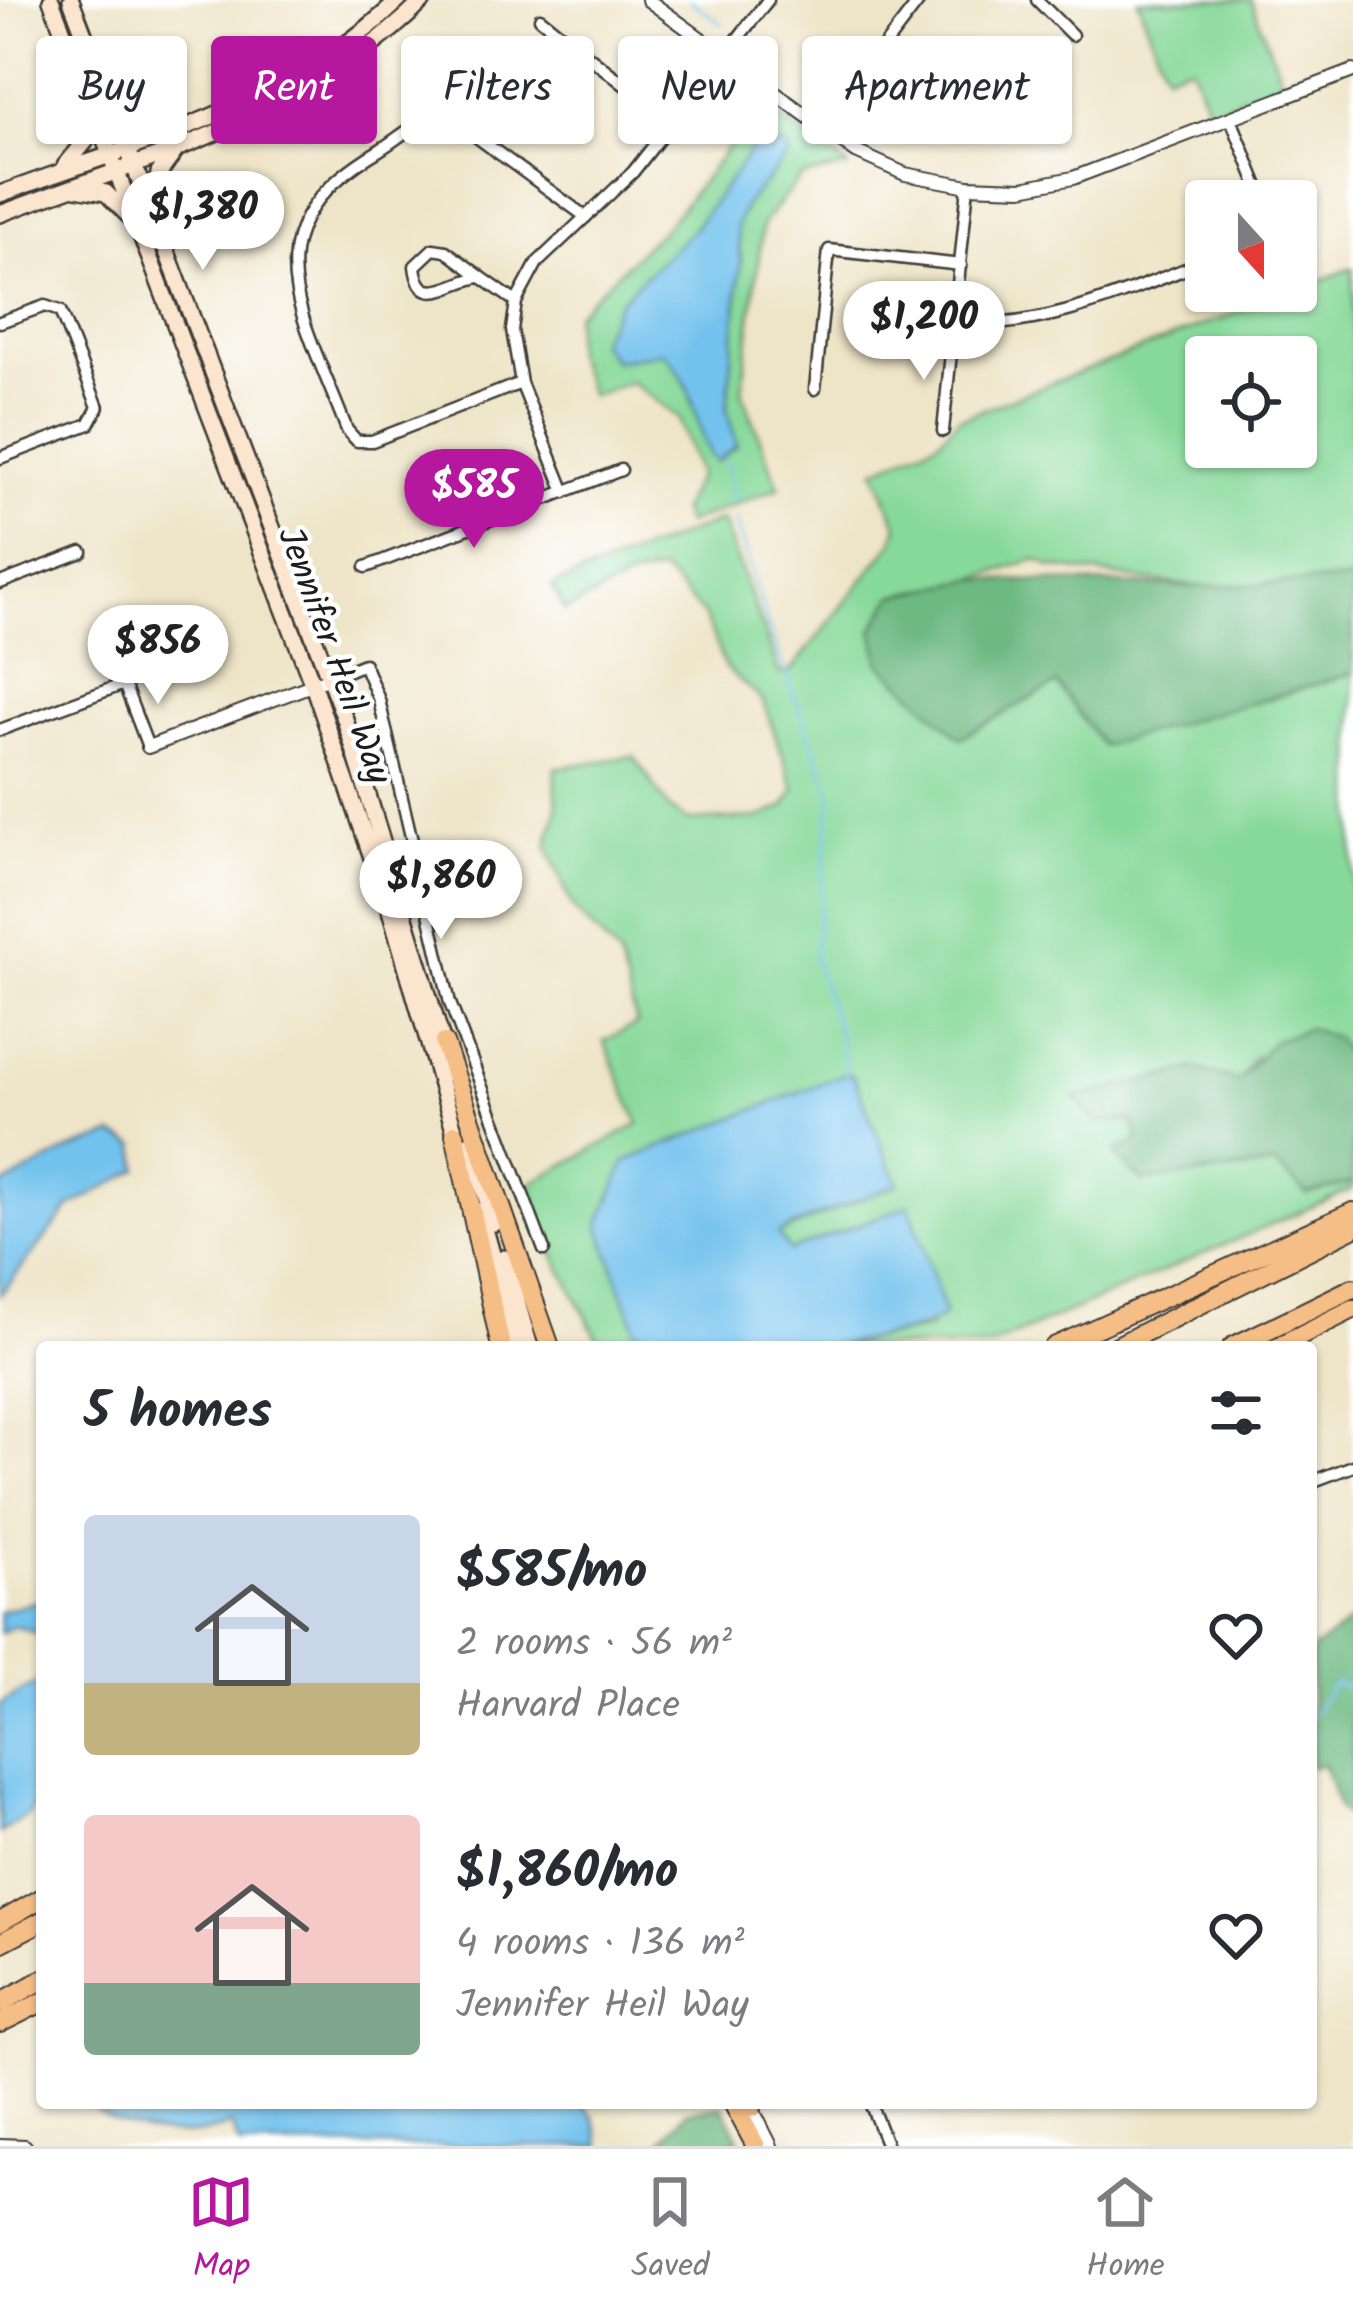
<!DOCTYPE html>
<meta charset="utf-8">
<style>
:root{--surface:#fff;--page:#f2f2f3;--text:#2b2b33;--muted:#7c7c81;--line:#e1e1e2;--accent:#b5179e}
body{margin:0;font-family:Kalam,sans-serif;background:var(--page);color:var(--text);height:100vh;display:flex;flex-direction:column;font-size:45px;white-space:nowrap}
*{box-sizing:border-box;margin:0}
p{font-size:39px;color:var(--muted)}
.icon{flex:none;width:66px;height:66px;fill:none;stroke:currentColor;stroke-width:2;stroke-linecap:round;stroke-linejoin:round}
.map{position:relative;flex:1;overflow:hidden}
.side{position:absolute;left:36px;top:1341px;width:1281px;height:768px;display:flex;flex-direction:column;background:var(--surface);border-radius:12px;box-shadow:0 3px 9px #0004}
.side>*{flex:none}
.banner{position:absolute;left:36px;top:36px;width:1281px;height:108px;display:flex;gap:24px}
.needle{width:78px;rotate:159deg}
.fabs{position:absolute;left:1185px;top:180px;display:grid;gap:24px}
.fabs a{display:grid;place-items:center;width:132px;height:132px;border-radius:12px;background:var(--surface);box-shadow:0 3px 9px #0004;font-size:60px}
.price{position:absolute;translate:-50% -102px;padding:0 27px;border-radius:42px;background:#fff;color:#222;font-size:39px;line-height:78px;filter:drop-shadow(0 3px 6px #0008)}
.price::after{content:'';position:absolute;left:50%;top:72px;width:36px;height:27px;margin-left:-18px;background:inherit;clip-path:polygon(0 0,100% 0,50% 100%)}
.price.active{background:var(--accent);color:#fff}
ul{padding:0;list-style:none}
li{display:flex;align-items:center;gap:36px;height:300px;padding:0 48px}
li span{display:grid;place-items:center;flex:none;width:336px;height:240px;border-radius:12px;color:#555}
li>.icon{margin-inline-start:auto}
span .icon{width:144px;height:144px;fill:#fffc;stroke-width:1}
li b{font-size:51px}
h2{display:flex;justify-content:space-between;align-items:center;height:144px;padding:0 48px;font-size:51px}
.pill{padding:0 42px;border-radius:12px;background:var(--surface);box-shadow:0 3px 9px #0004;font-size:42px;line-height:108px}
.pill.active{background:var(--accent);color:#fff}
.dock{display:flex;justify-content:space-around;align-items:center;height:168px;border-top:3px solid var(--line);background:var(--surface);font-size:33px;color:var(--muted)}
.dock a{display:grid;justify-items:center;gap:6px}
.dock .active{color:var(--accent)}
.map>svg:first-child{display:block}
</style>
<div class="map">
<svg width="1353" height="2146" viewBox="0 0 1353 2146">
<rect width="100%" height="100%" fill="#fff"/>
<filter id="ink" filterUnits="userSpaceOnUse"><feTurbulence type="fractalNoise" baseFrequency=".00833" numOctaves="2"/><feDisplacementMap in="SourceGraphic" scale="24" xChannelSelector="R" yChannelSelector="G"/><feConvolveMatrix kernelMatrix="1 2 1 2 8 2 1 2 1" color-interpolation-filters="sRGB"/></filter>
<filter id="wash" filterUnits="userSpaceOnUse"><feTurbulence type="fractalNoise" baseFrequency=".004" numOctaves="4" result="noise"/><feDisplacementMap in="SourceGraphic" scale="48" xChannelSelector="R" yChannelSelector="G"/><feGaussianBlur stdDeviation="2.7" result="paint"/><feColorMatrix in="noise" values="0 0 0 0 0 0 0 0 0 0 0 0 0 0 0 0 0 1.4 0 .05"/><feComposite in="paint" operator="in"/></filter>
<g filter="url(#wash)">
<rect width="100%" height="100%" fill="#eee4c7"/>
<path fill="#87d99a" stroke="#527a5b" stroke-width="3" fill-rule="evenodd" d="M 1138,0 L 1251,0 L 1282,81 L 1209,111 L 1191,65 L 1165,73 Z
M 762,105 L 849,167 L 801,177 L 763,223 L 742,391 L 779,488 L 686,524 L 681,511 L 699,474 L 678,417 L 631,382 L 591,396 L 573,352 L 575,314 L 669,223 Z
M 1353,268 L 1353,580 L 1197,587 L 1051,567 L 1037,559 L 974,579 L 894,596 L 1058,684 L 1252,704 L 1353,673 L 1353,1064 L 1254,1057 L 1239,1081 L 1194,1069 L 1076,1099 L 1133,1121 L 1139,1141 L 1115,1152 L 1202,1175 L 1275,1165 L 1307,1194 L 1353,1183 L 1353,1189 L 988,1347 L 838,1347 L 930,1328 L 909,1205 L 790,1251 L 778,1234 L 898,1183 L 846,1073 L 636,1330 L 673,1347 L 602,1347 L 541,1229 L 532,1183 L 639,1124 L 604,1041 L 637,1024 L 619,957 L 573,908 L 547,845 L 557,811 L 555,768 L 634,756 L 669,808 L 688,821 L 759,818 L 785,806 L 795,790 L 763,701 L 725,667 L 704,615 L 662,571 L 631,578 L 565,611 L 552,586 L 722,520 L 780,674 L 791,671 L 893,542 L 898,526 L 875,470 L 938,441 L 958,419 ZM 1206,357 L 1296,357 L 1296,447 L 1206,447 Z"/>
<path fill="#6db982" stroke="#446a4f" stroke-width="3" d="M 974,579 L 1197,587 L 1353,580 L 1353,673 L 1102,746 L 1057,684 L 960,738 L 880,663 L 873,630 L 893,596 Z
M 1309,1028 L 1336,1038 L 1353,1064 L 1353,1183 L 1307,1194 L 1275,1165 L 1142,1181 L 1114,1153 L 1139,1141 L 1133,1121 L 1097,1122 L 1075,1098 L 1194,1069 L 1239,1081 L 1273,1041 Z
M 1353,1620 L 1353,1822 L 1339,1809 L 1324,1765 L 1311,1767 L 1311,1651 Z
M 723,2106 L 739,2139 L 731,2146 L 658,2146 L 687,2112 Z"/>
<path fill="#73c2ee" stroke="#486f85" stroke-width="3" d="M 754,146 L 785,146 L 789,155 L 746,204 L 737,226 L 741,261 L 727,410 L 737,445 L 716,462 C 695,442 700,385 663,352 L 615,361 L 599,342 L 620,300 L 694,229 Z
M 846,1073 L 853,1076 L 898,1184 L 793,1226 L 778,1234 L 790,1251 L 909,1205 L 945,1314 C 911,1346 716,1359 670,1346 C 659,1342 647,1335 636,1330 L 599,1225 L 626,1161 Z
M 113,1135 L 136,1145 L 139,1169 L 70,1207 L 0,1295 L 0,1187 L 69,1150 Z
M 42,1600 L 42,1635 L 14,1626 L 0,1633 L 0,1612 Z
M 42,1680 L 42,1793 L 28,1815 L 0,1833 L 0,1704 Z
M 86,2103 L 583,2103 L 595,2119 L 601,2146 L 239,2146 L 232,2125 C 188,2143 123,2134 86,2103 Z"/>
<g fill="none" stroke-linecap="round" stroke-linejoin="round">
<path stroke="#73c2ee" stroke-width="3" d="M 690,0 L 722,24
M 754,48 L 779,70
M 725,460 L 735,502
M 735,519 L 767,624 L 832,794 L 814,958 L 840,1036 L 846,1073
M 1311,1716 L 1334,1683 L 1353,1690
M 895,2108 L 899,2103"/>
</g>
</g>
<g filter="url(#ink)">
<g fill="none" stroke-linecap="round" stroke-linejoin="round">
<g stroke="#3c3a36" stroke-width="15">
<path id="minor" d="M 920,0 L 873,61 L 874,69 L 911,90 L 960,97
M 1037,0 L 1072,35
M 540,18 L 673,123
M 1231,119 L 1264,201
M 433,249 L 446,251 L 481,277 C 455,279 420,313 415,266 Z
M 481,277 L 516,302
M 0,322 L 45,306 L 60,311 L 98,407 L 89,424 L 0,458
M 954,324 C 1042,331 1125,292 1206,261
M 521,383 L 372,441 L 357,441 L 347,430 C 302,311 242,232 378,151 C 399,138 419,120 441,111 L 586,217
M 815,389 L 829,250 L 961,265
M 943,431 L 968,186
M 565,492 L 521,383 L 512,330 L 516,302 L 537,263 L 633,172 L 768,0
M 366,567 L 621,470
M 0,583 L 82,552
M 330,678 L 364,664 L 379,700 L 450,1003 L 544,1250
M 0,730 L 124,684 L 148,747
M 1311,1482 L 1353,1466
M 870,2103 L 887,2146"/>
</g>
<g stroke="#3c3a36" stroke-width="16">
<path id="tertiary" d="M 648,0 L 856,152 L 905,174 L 968,186 L 1022,188 L 1073,178 L 1353,71
M 148,747 L 330,678
M 750,2104 L 771,2146
M 0,2145 L 25,2146"/>
</g>
<g stroke="#3c3a36" stroke-width="20">
<path id="secondary" d="M 51,0 L 313,685 L 389,907 L 458,1143
M 71,0 L 345,719 L 445,1050
M 111,102 L 137,123 L 163,128
M 65,166 L 85,142 L 88,108
M 76,188 L 106,193 L 131,218
M 0,194 C 136,143 293,104 399,0
M 155,206 L 159,173 L 178,147
M 0,214 C 149,157 309,115 424,0
M 470,1143 L 494,1223
M 480,1211 L 518,1347
M 504,1258 L 530,1347"/>
</g>
<g stroke="#3c3a36" stroke-width="22">
<path id="motorway" d="M 444,1043 L 550,1347
M 455,1134 L 501,1347
M 1054,1347 L 1353,1212
M 1115,1347 L 1353,1228
M 1232,1347 L 1353,1288
M 1277,1347 L 1353,1309
M 0,1922 L 42,1898
M 0,1943 L 42,1921
M 0,2003 L 42,1980
M 0,2023 L 42,2002
M 733,2103 L 756,2146
M 752,2108 L 752,2103"/>
</g>
<use href="#minor" stroke="#fff" stroke-width="10"/>
<use href="#tertiary" stroke="#fff" stroke-width="12"/>
<use href="#secondary" stroke="#fbe5cf" stroke-width="15"/>
<use href="#motorway" stroke="#f6be87" stroke-width="18"/>
</g>
</g>
<g text-anchor="middle" dominant-baseline="central" stroke-width="9" stroke-linejoin="round" paint-order="stroke">
<g font-size="36" fill="#1c1c1c" stroke="#fff">
<text transform="translate(333 656) rotate(70)">Jennifer Heil Way</text>
</g>
</g>
</svg>
<div class="fabs">
<a><svg class="needle" viewBox="-14 -14 28 28"><path d="M0-13l5 13h-10z" fill="#e53935"/><path d="M0 13l5-13h-10z" fill="#7c7c81"/></svg></a>
<a><svg class="icon" aria-label="locate" viewBox="0 0 24 24"><circle cx="12" cy="12" r="6"/><path d="M12 2v4M12 18v4M2 12h4M18 12h4"/></svg></a>
</div>
<b class="price" style="left:203px;top:273px">$1,380</b>
<b class="price" style="left:924px;top:383px">$1,200</b>
<b class="price active" style="left:474px;top:551px">$585</b>
<b class="price" style="left:158px;top:707px">$856</b>
<b class="price" style="left:441px;top:942px">$1,860</b>
<div class="banner">
<a class="pill">Buy</a>
<a class="pill active">Rent</a>
<a class="pill">Filters</a>
<a class="pill">New</a>
<a class="pill">Apartment</a>
</div>
<section class="side">
<h2>5 homes<svg class="icon" aria-label="filters" viewBox="0 0 24 24"><path d="M4 7h16M4 17h16"/><circle cx="9" cy="7" r="2"/><circle cx="15" cy="17" r="2"/></svg></h2>
<ul>
<li><span style="background:linear-gradient(#c9d6e8 70%,#c2b280 0)"><svg class="icon" aria-label="home" viewBox="0 0 24 24"><path d="M3 11l9-7 9 7M6 9v11h12V9"/></svg></span><div><b>$585/mo</b><p>2 rooms · 56 m²</p><p>Harvard Place</p></div><svg class="icon" aria-label="heart" viewBox="0 0 24 24"><path d="M12 20l-8-8c-3-5 5-10 8-4 3-6 11-1 8 4z"/></svg></li>
<li><span style="background:linear-gradient(#f6c9c9 70%,#7fa58c 0)"><svg class="icon" aria-label="home" viewBox="0 0 24 24"><path d="M3 11l9-7 9 7M6 9v11h12V9"/></svg></span><div><b>$1,860/mo</b><p>4 rooms · 136 m²</p><p>Jennifer Heil Way</p></div><svg class="icon" aria-label="heart" viewBox="0 0 24 24"><path d="M12 20l-8-8c-3-5 5-10 8-4 3-6 11-1 8 4z"/></svg></li>
</ul>
</section>
</div>
<nav class="dock">
<a class="active"><svg class="icon" aria-label="map" viewBox="0 0 24 24"><path d="M3 6l6-2 6 2 6-2v14l-6 2-6-2-6 2zM9 4v14M15 6v14"/></svg>Map</a>
<a><svg class="icon" aria-label="saved" viewBox="0 0 24 24"><path d="M7 4h10v16l-5-4-5 4z"/></svg>Saved</a>
<a><svg class="icon" aria-label="home" viewBox="0 0 24 24"><path d="M3 11l9-7 9 7M6 9v11h12V9"/></svg>Home</a>
</nav>
